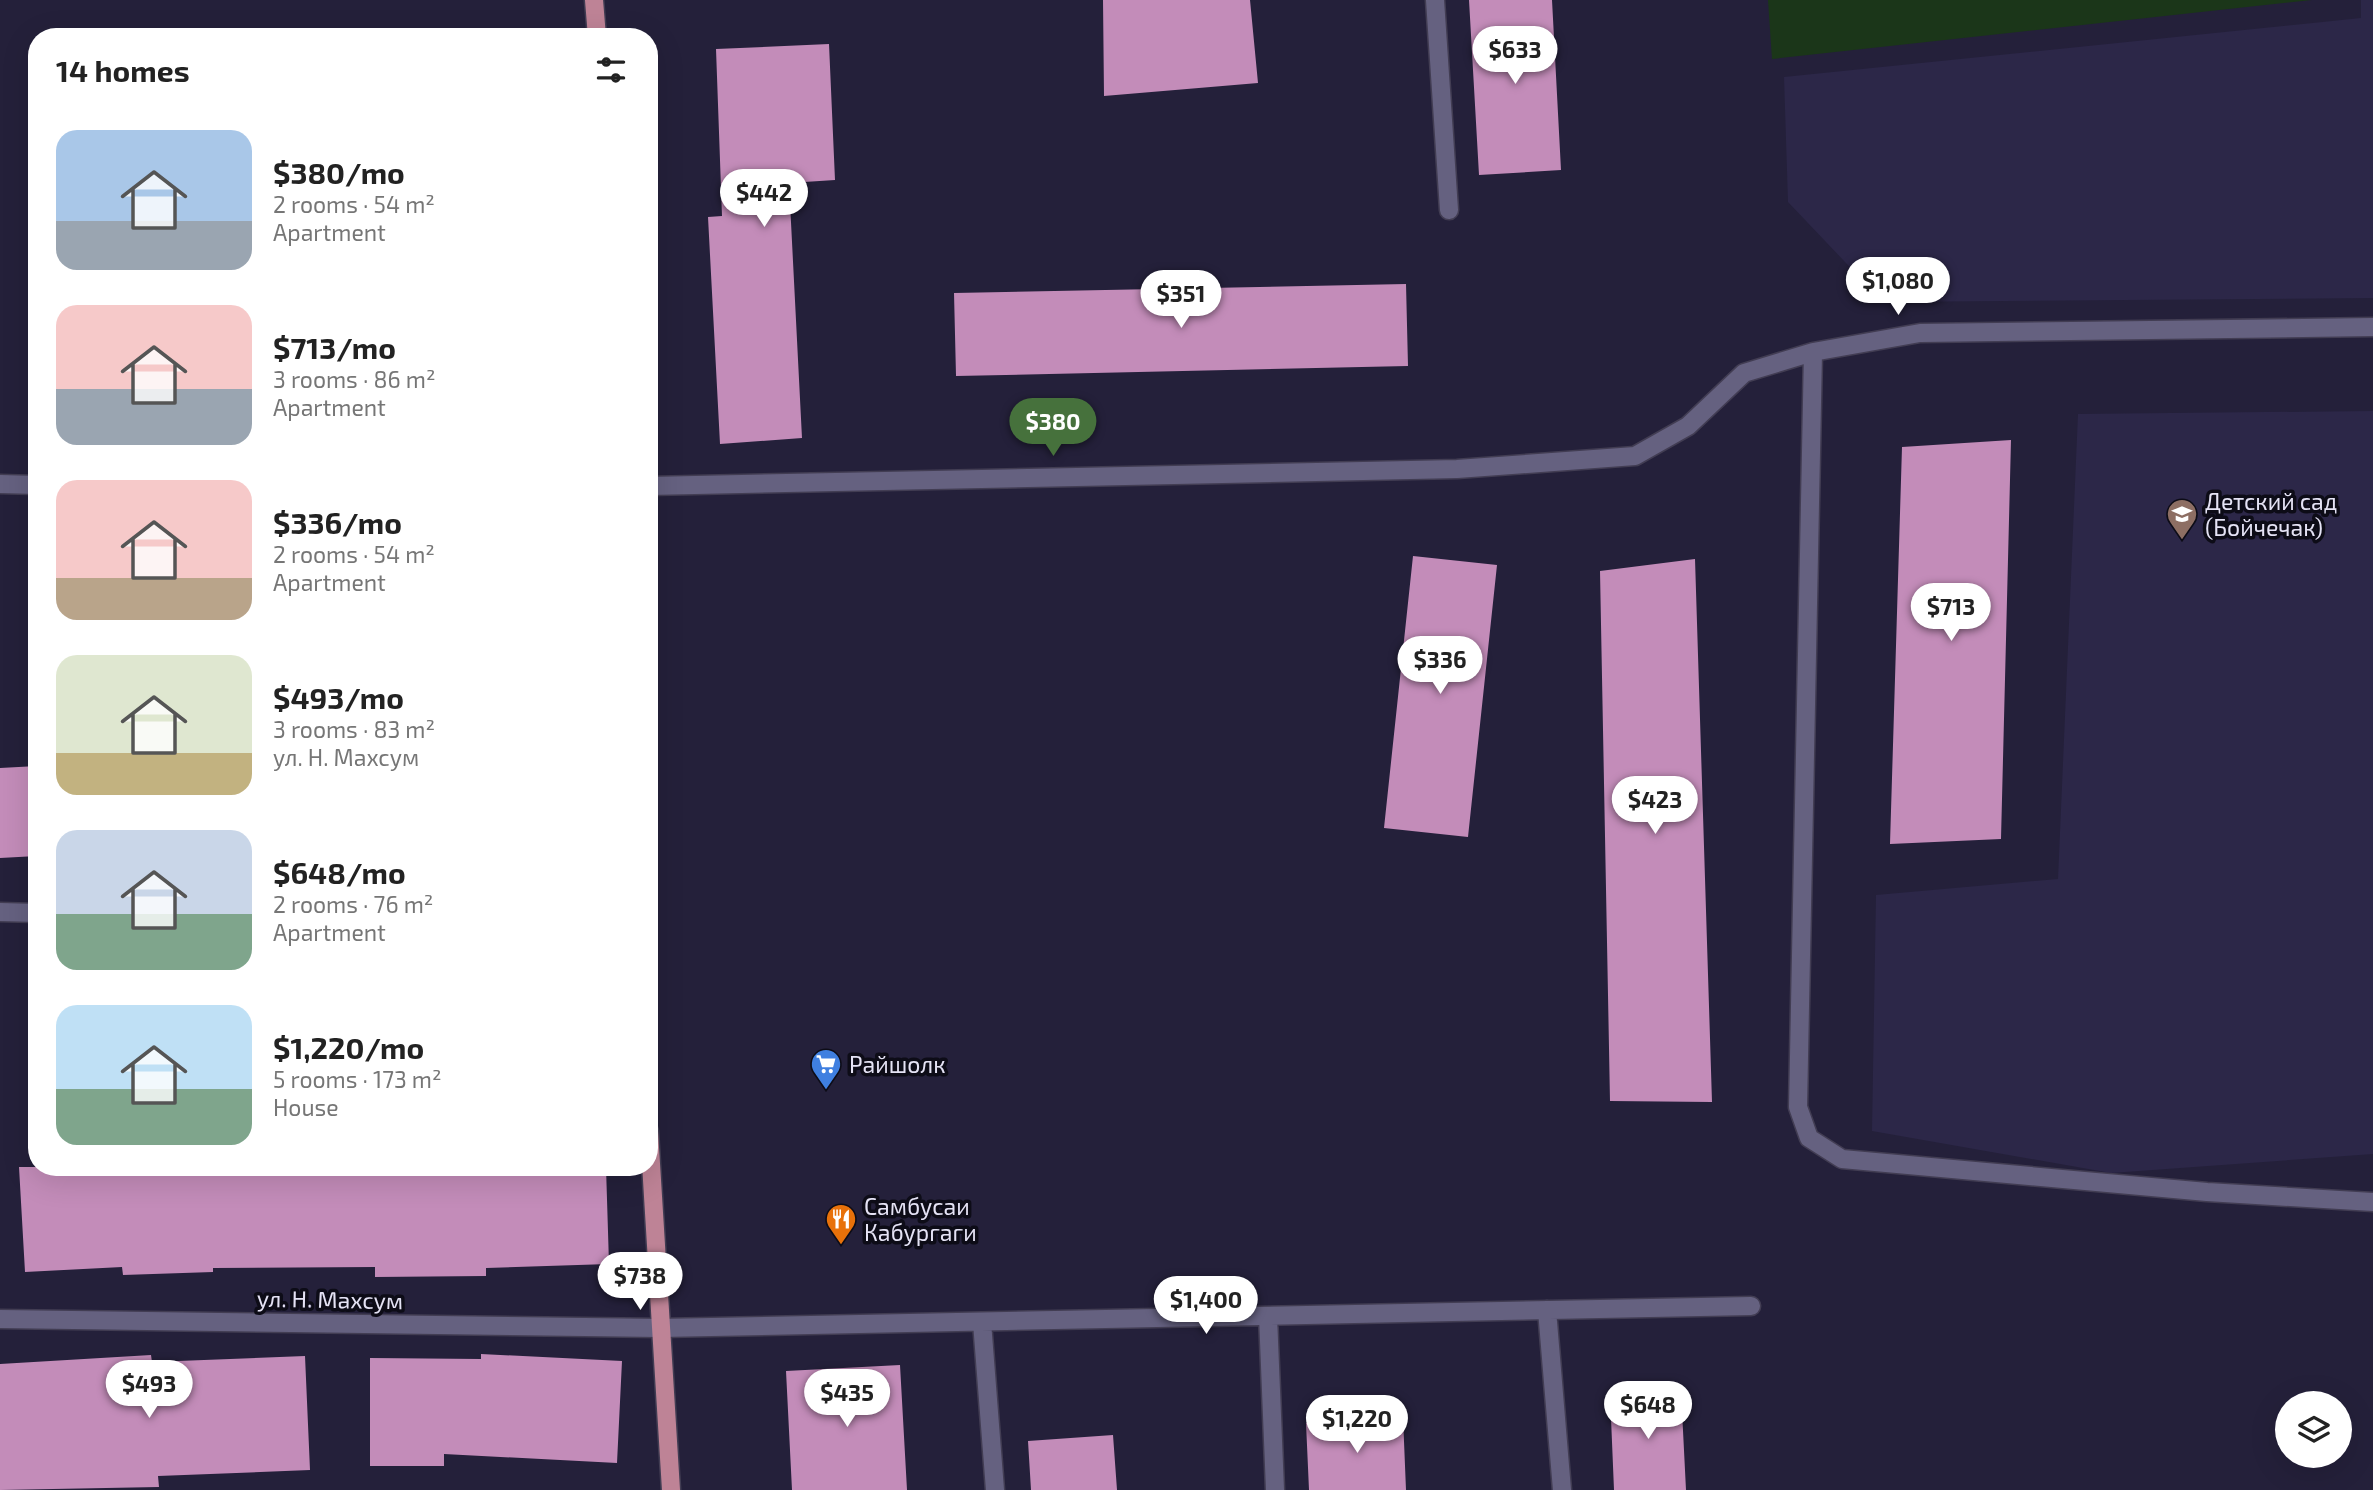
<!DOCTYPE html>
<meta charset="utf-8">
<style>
:root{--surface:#fff;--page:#f2f2f2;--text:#222;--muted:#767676;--accent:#46713c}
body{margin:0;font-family:"Exo 2",sans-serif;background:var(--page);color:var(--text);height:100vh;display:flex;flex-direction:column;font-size:26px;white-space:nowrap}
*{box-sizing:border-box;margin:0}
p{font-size:23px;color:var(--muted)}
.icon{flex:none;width:38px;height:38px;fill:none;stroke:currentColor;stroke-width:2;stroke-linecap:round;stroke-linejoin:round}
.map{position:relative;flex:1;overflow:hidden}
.details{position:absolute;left:28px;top:28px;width:630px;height:1148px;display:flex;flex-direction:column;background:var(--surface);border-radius:28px;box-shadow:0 7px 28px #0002}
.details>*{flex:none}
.tools{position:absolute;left:2275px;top:1391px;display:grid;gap:14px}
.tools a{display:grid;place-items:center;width:77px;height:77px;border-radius:50%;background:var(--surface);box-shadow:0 7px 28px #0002;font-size:35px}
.price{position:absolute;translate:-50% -60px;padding:0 16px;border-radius:24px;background:#fff;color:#222;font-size:23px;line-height:46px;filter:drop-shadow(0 2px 4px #0008)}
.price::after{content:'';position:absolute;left:50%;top:42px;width:21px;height:16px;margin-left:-10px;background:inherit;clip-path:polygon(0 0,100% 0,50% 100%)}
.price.active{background:var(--accent);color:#fff}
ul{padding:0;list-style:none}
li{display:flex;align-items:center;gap:21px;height:175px;padding:0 28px}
li span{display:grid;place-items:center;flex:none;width:196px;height:140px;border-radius:21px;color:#555}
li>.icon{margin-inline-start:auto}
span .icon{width:84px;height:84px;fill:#fffc;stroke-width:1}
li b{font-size:30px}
h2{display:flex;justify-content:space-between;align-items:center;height:84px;padding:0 28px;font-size:30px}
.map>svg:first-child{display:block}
</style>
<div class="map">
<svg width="2373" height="1490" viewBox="0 0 2373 1490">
<rect width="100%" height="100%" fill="#24203a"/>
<path fill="#2c2748" d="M 2361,0 L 2373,0 L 2373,298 L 1883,302 L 1788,202 L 1784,77 L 2361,18 Z
M 2373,411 L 2373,1154 L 2111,1173 L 1872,1131 L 1876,895 L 2058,879 L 2078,414 Z"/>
<path fill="#1b3619" d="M 1768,0 L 2312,0 L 1772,59 Z"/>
<path fill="#c38cb9" d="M 1103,0 L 1250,0 L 1258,83 L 1104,96 Z
M 1469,0 L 1552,0 L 1561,170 L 1479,175 Z
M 829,44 L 835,180 L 789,183 L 802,438 L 720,444 L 708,217 L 722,216 L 716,49 Z
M 1406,284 L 1408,366 L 956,376 L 954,293 Z
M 2011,440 L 2001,839 L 1890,844 L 1902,447 Z
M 1413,556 L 1497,565 L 1468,837 L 1384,828 Z
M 1695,559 L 1712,1102 L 1610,1101 L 1600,571 Z
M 37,766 L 37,856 L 0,858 L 0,768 Z
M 19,1167 L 606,1167 L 609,1264 L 486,1268 L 486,1276 L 375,1277 L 375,1267 L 213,1268 L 213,1272 L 123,1275 L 122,1267 L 25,1272 Z
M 481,1354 L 622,1361 L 617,1463 L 444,1454 L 444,1466 L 370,1466 L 370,1358 L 481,1359 Z
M 151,1355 L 152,1362 L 305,1356 L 310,1470 L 158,1476 L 159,1487 L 0,1490 L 0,1364 Z
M 900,1365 L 907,1490 L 792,1490 L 786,1371 Z
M 1681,1391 L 1686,1490 L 1614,1490 L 1610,1394 Z
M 1403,1417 L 1406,1490 L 1309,1490 L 1306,1423 Z
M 1113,1435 L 1117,1490 L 1031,1490 L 1028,1441 Z"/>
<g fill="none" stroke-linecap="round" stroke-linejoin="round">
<g stroke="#423d53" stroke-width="21">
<path id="minor" d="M 1435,0 L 1449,210
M 1813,352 L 1798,1107 L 1809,1138 L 1842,1159 L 2207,1192 L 2373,1202
M 0,484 L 37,485
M 649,486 L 1457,469 L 1635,456 L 1688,426 L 1744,373 L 1813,352 L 1920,333 L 2373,327
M 0,912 L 37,913
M 1547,1310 L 1562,1490
M 1268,1316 L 1275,1490
M 0,1319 L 660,1328 L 1751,1306
M 982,1322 L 995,1490"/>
</g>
<g stroke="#423d53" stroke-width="21">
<path id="major" d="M 594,0 L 597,37
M 649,1131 L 671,1490"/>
</g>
<use href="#minor" stroke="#656180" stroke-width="18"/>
<use href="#major" stroke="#be8396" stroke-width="18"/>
</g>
<defs>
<g id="school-pin" transform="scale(1.575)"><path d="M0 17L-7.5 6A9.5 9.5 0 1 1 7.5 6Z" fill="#8d6e63" stroke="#0d0c17"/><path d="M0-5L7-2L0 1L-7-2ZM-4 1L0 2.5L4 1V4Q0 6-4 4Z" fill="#fff"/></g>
<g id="supermarket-pin" transform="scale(1.575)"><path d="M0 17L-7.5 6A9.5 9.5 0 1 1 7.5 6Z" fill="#3f7fe0" stroke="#0d0c17"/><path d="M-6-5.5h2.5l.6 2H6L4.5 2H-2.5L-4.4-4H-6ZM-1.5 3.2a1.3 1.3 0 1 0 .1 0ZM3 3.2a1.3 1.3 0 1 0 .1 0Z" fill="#fff"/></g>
<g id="restaurant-pin" transform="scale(1.575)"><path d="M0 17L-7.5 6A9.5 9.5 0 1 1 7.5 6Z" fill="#e8710a" stroke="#0d0c17"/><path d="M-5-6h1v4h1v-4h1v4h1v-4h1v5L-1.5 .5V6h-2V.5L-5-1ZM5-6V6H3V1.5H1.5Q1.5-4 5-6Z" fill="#fff"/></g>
</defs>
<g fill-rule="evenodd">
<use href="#school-pin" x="2182" y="514"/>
<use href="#supermarket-pin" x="826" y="1064"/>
<use href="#restaurant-pin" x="841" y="1219"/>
</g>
<g text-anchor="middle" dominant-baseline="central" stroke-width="7" stroke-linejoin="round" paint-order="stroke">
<g font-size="23" fill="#e5e3f5" stroke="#0d0c17" text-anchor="start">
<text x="2205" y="501">Детский сад<tspan x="2205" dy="26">(Бойчечак)</tspan></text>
<text x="849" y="1064">Райшолк</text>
<text x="864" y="1206">Самбусаи<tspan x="864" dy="26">Кабургаги</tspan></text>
</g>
<g font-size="23" fill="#e5e3f5" stroke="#0d0c17">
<text transform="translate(330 1299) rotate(1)">ул. Н. Махсум</text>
</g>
</g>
</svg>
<div class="tools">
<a><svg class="icon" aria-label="layers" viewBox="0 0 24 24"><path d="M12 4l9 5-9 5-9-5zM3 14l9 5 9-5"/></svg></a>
</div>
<b class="price" style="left:1515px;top:86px">$633</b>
<b class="price" style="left:764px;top:229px">$442</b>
<b class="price" style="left:1898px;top:317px">$1,080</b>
<b class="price" style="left:1181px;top:330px">$351</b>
<b class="price active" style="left:1053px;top:458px">$380</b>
<b class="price" style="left:1951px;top:643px">$713</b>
<b class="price" style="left:1440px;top:696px">$336</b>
<b class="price" style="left:1655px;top:836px">$423</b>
<b class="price" style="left:640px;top:1312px">$738</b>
<b class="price" style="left:1206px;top:1336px">$1,400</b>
<b class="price" style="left:149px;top:1420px">$493</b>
<b class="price" style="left:847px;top:1429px">$435</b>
<b class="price" style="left:1648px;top:1441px">$648</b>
<b class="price" style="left:1357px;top:1455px">$1,220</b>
<section class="details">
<h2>14 homes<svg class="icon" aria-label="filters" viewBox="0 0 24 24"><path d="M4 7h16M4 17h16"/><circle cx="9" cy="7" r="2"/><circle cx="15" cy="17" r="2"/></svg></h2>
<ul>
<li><span style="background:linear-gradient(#a9c7e8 65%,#9aa5b1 0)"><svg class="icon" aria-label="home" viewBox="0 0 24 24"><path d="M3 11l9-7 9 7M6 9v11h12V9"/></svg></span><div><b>$380/mo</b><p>2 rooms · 54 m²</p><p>Apartment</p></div></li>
<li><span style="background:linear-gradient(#f6c9c9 60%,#9aa5b1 0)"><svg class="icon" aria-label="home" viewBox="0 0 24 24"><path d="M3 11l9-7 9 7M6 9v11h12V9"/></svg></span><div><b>$713/mo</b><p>3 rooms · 86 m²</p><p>Apartment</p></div></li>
<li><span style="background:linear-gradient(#f6c9c9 70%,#b9a48a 0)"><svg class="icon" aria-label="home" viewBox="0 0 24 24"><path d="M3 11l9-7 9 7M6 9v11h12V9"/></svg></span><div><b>$336/mo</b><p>2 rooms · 54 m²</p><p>Apartment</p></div></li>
<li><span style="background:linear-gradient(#dfe7d0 70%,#c2b280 0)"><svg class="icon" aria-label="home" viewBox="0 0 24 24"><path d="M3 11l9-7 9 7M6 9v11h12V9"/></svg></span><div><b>$493/mo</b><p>3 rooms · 83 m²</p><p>ул. Н. Махсум</p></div></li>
<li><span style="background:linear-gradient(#c9d6e8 60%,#7fa58c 0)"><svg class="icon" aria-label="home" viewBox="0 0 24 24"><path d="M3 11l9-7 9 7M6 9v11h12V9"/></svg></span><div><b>$648/mo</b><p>2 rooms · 76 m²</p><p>Apartment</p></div></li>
<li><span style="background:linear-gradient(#bfe0f5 60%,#7fa58c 0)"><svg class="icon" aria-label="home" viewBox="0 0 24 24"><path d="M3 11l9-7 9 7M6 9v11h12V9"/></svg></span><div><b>$1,220/mo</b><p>5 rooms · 173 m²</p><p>House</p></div></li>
</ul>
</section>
</div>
